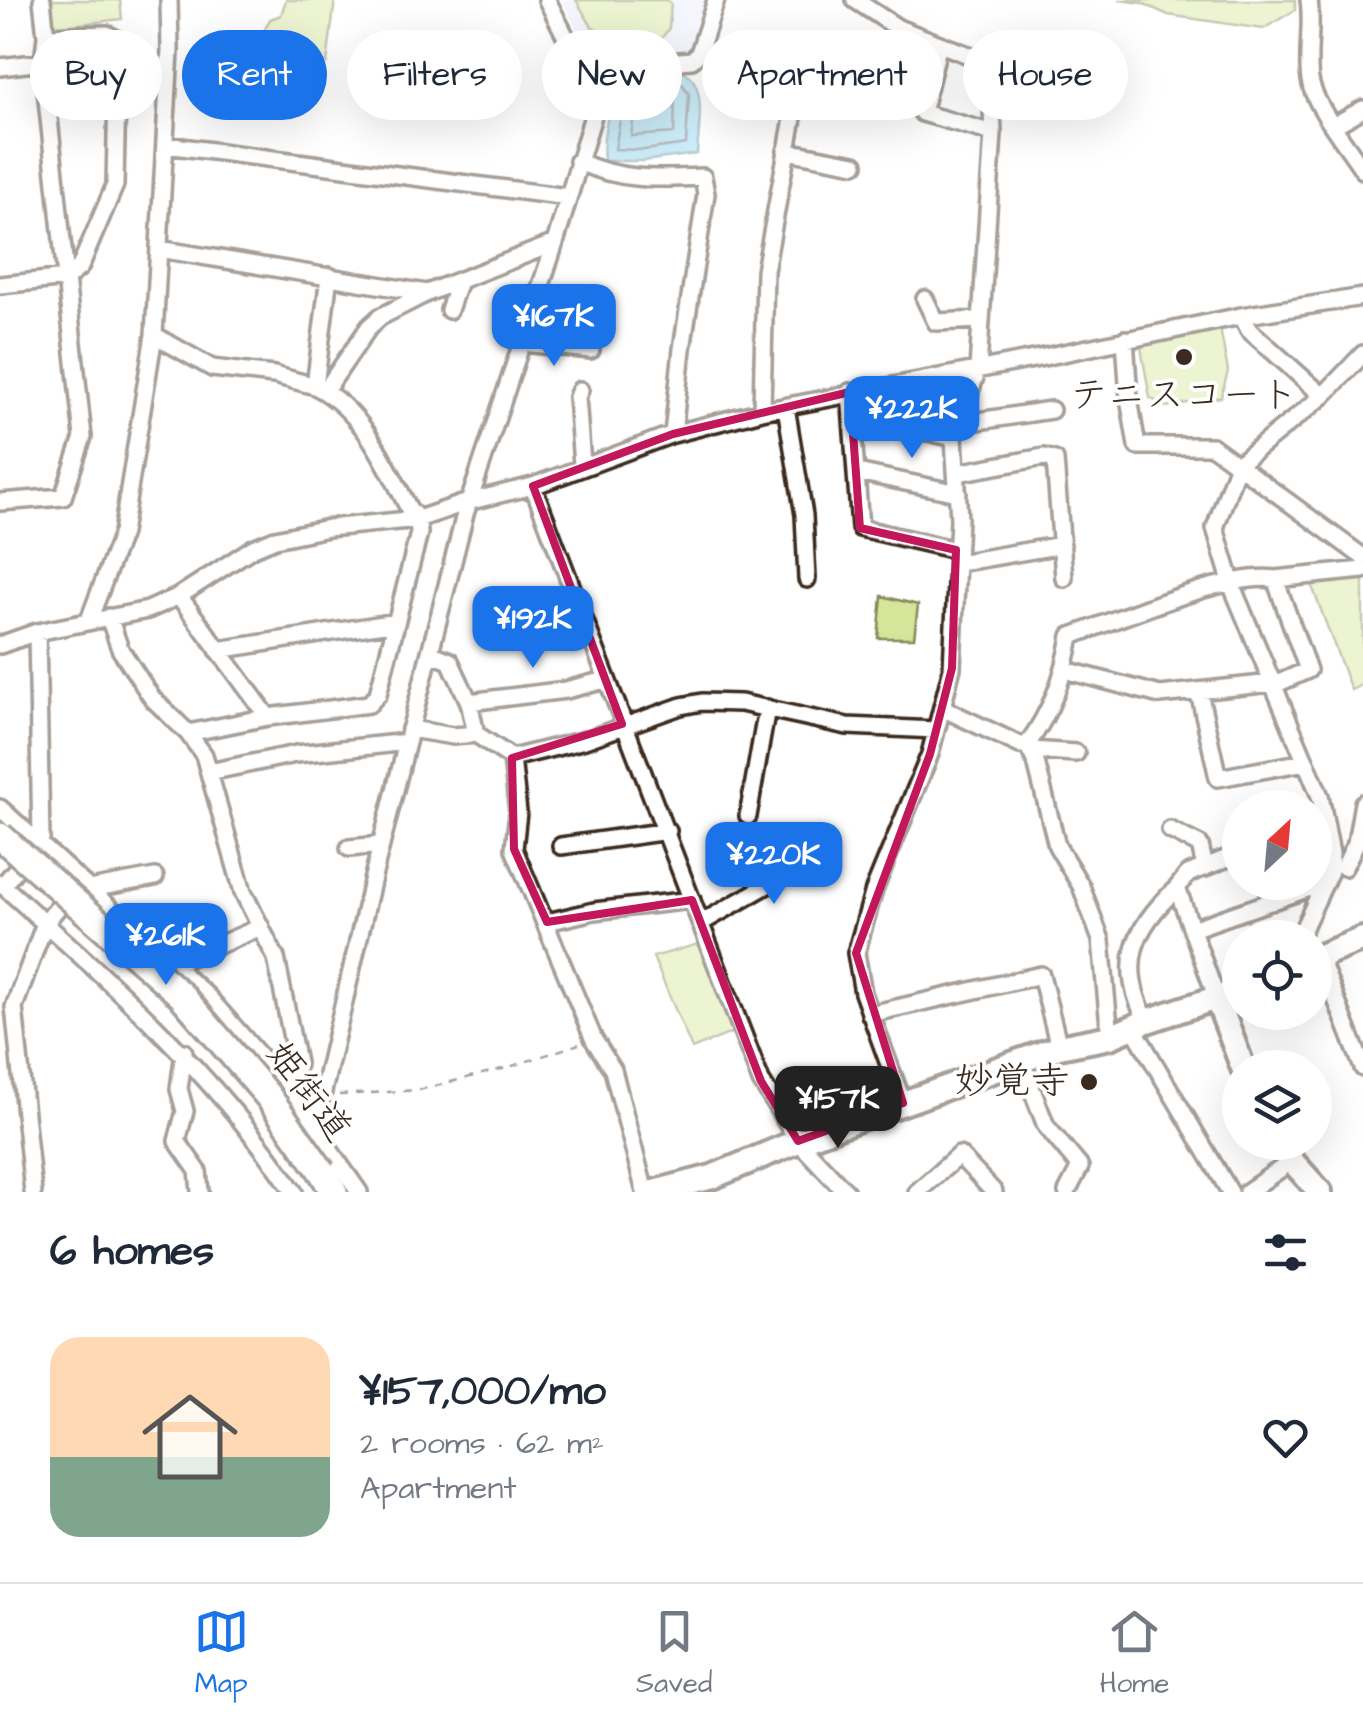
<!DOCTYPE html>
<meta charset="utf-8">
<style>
:root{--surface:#fff;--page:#f2f2f3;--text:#1f2937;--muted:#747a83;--line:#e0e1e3;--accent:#1a73e8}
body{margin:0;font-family:"Architects Daughter","Klee One",sans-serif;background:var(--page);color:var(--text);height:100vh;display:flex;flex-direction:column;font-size:38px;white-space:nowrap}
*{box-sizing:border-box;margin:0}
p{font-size:32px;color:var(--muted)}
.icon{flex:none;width:55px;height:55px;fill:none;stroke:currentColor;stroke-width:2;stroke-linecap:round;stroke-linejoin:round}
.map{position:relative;height:1192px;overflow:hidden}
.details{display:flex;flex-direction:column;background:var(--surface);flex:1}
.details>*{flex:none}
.hud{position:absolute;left:30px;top:30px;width:1305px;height:90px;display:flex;gap:20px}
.needle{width:65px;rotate:26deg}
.fabs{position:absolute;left:1222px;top:790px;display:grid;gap:20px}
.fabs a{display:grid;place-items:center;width:110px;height:110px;border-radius:50%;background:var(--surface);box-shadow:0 10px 40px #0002;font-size:50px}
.price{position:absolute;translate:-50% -85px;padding:0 22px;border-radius:20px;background:var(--accent);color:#fff;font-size:32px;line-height:65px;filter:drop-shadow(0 2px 5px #0008)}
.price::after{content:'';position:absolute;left:50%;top:60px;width:30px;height:22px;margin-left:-15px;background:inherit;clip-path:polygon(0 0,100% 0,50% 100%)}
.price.selected{background:#222;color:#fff}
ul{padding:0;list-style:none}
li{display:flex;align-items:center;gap:30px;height:250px;padding:0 50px}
li span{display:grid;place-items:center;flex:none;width:280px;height:200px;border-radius:30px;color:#555}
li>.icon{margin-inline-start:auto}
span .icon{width:120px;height:120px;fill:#fffc;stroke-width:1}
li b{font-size:42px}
h2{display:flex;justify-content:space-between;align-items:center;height:120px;padding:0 50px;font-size:42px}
.tag{padding:0 35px;border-radius:45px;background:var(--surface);box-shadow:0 10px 40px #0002;font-size:35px;line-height:90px}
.tag.selected{background:var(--accent);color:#fff}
.tab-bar{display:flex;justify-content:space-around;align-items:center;height:140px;border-top:2px solid var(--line);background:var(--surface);font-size:28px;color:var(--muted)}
.tab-bar a{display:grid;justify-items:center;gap:5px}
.tab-bar .selected{color:var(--accent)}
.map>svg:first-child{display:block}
</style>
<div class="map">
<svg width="1363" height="1192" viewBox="0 0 1363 1192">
<rect width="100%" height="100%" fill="#fff"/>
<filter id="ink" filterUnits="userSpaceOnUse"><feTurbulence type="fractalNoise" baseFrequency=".01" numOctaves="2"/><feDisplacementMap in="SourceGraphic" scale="20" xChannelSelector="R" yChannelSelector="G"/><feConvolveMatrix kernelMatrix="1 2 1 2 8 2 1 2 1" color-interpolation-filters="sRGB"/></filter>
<g filter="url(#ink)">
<path fill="#e8ecfb" d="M 562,0 L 707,0 L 698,37 L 688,54 L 601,55 L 585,45 Z"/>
<path fill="#d5e69a" stroke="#88885c" stroke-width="2.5" d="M 49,0 L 120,0 L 122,19 L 55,27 L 51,25 Z
M 286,0 L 335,0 L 327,63 L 260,54 L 261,37 L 270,19 L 281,15 Z
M 576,0 L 666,0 L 671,3 L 669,28 L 662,38 L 603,33 L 592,27 Z
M 1119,0 L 1295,0 L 1295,10 L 1263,29 L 1168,15 L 1142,3 Z
M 1220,328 L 1228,371 L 1221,397 L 1166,407 L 1150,398 L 1140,342 Z
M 1363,573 L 1363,684 L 1351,690 L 1309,578 Z
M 882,596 L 918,605 L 914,638 L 878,638 Z
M 702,943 L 736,1031 L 692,1049 L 653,957 Z"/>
<path fill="#8bd2ed" stroke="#6b8f9a" stroke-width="2.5" d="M 685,72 C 708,87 698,130 697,154 L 643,161 L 604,161 C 601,135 610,99 624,76 Z"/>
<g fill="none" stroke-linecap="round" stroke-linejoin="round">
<path stroke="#5b6d71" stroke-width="2.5" d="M 681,82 L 689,94 L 686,144 L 644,150 L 615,149 L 624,97 L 630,86 Z
M 641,96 L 675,96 L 674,133 L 631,136 L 636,101 Z"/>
<g stroke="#3b2a1e" stroke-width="22">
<path id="street" d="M 547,0 L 573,51 L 606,72 L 627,65 L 692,60 L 699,53 L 716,0
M 855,0 L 898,28 L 971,56 L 985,67 L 991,84 L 993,133 L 978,369 L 954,438 L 959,519 L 952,668 L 930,754 L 874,890 L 856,953 L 863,993 L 903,1103
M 1309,0 C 1313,27 1306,54 1310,80 C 1314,106 1348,146 1363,170
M 939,44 L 922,113 L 993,133
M 0,67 L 43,62
M 1335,125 L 1363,109
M 166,145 L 568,197
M 786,151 L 855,164
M 578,161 C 617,181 659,179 703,177 L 706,194 L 682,349 L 673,434
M 159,249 L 427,293 L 555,243
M 0,285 L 67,278 L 80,267 L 115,185 L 118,40 L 107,34 L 46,36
M 925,299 L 936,322 L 981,320
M 449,310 L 459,281
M 1241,316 L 1249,330 L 1323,396 L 1238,464 L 1215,528 L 1234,591 L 1320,796 L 1331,854 L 1330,871 L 1299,938
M 154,335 L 212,368 L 274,375 L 315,386 L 329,276
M 1125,339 L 1129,398 L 1137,446 L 1212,446 L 1363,557
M 523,343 L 591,350
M 580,390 L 577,397 L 582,465
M 325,391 L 369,327 L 380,317 L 427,293
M 850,392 L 860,528 L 956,550
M 1323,396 L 1363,354
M 786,407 L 804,515 L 807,579
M 762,411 L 765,271 L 797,96
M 853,415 L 954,438
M 958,424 L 1051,410
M 857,472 L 958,493
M 957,473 L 1044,457 L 1055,460 L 1064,578
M 533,486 L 761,1081 L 798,1141 L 846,1192
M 0,502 L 63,497 L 83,437 L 43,62 L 46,36 L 42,0
M 958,563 L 1062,545
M 1275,579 L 1363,570
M 179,596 L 268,717
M 109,617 L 120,649 L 152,698 L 188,733 L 204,755 L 243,892 L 276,958 L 297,1063 L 292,1095
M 89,620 L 122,533 L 154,335 L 170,51 L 169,0
M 0,645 L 37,632 L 148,610 L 179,596 L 253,548 L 275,539 L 328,528 L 418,519 L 471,501 L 533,486 L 673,434 L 762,411 L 1044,357 L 1241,316 L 1363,297
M 218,650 L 396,622
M 430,653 L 450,661 L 469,702 L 476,734 L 512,758 L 585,740 L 681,706 L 702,702 L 741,703 L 847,726 L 936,730
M 1199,692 L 1218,778 L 1305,762
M 469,702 L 566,690 L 605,680
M 942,708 L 1020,745 L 1027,745 C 1052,710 1064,677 1071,636 C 1120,619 1227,572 1275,579 L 1308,670 L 1281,682 L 1160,695 L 1065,670
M 410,729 L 453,736 L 476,734
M 188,733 L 268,717 L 369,704 L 378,694 L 419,533 L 418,519 L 409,509 C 386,464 363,410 315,386
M 1027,745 L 1036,762 L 1057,846 L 1081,886 L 1101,940 L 1110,1037
M 1031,750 L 1076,753
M 512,758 L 518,812 L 514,849 L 594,1040 L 613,1070 L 645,1192
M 209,772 L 296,754 L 407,742
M 0,808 L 208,997 L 283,1083 L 359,1192
M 748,816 L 767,708
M 1170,830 L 1200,845 L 1205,868
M 561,846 L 668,831
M 349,848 L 381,845
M 1344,867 L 1356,843 L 1363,803
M 1265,882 L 1271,902
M 0,883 C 107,979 213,1071 294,1192
M 3,885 L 41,839 L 37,632
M 1177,888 L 1188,874 L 1240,853
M 90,889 L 155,877
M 547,922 L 594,911 L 692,900
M 701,923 L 771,883 L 779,861 L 778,848
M 1192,929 L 1310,888 L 1321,887
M 1319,956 L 1363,1068
M 174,964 L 261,927
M 870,1014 L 1041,975 L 1059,1047
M 1147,1021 C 1117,965 1133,928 1177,888 L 1217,999
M 1134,1029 L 1230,1192
M 184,1052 L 179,1089 L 185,1111 L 177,1141 L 198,1171 L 200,1192
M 1021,1061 L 1046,1126 L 1080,1167 L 1067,1192
M 309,1119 L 322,1096 L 374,873 L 465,514 L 555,243 L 606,72
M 33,1192 L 14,1007 L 45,923 L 71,892
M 917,1192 L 959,1155 L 994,1192
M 1247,1192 L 1292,1161"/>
</g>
<g stroke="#3b2a1e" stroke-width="30">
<path id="secondary" d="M 1315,958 L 1363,939
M 1217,999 L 1243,1068
M 1281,1142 L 1292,1161 L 1320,1192
M 654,1192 L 712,1177 L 798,1141 L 1059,1047 L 1110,1037 L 1147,1021 L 1240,990"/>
</g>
<g stroke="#3b2a1e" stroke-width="32">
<path id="primary" d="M 322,1172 L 334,1192"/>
</g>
<path stroke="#3b2a1e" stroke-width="2.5" stroke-dasharray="8 8" stroke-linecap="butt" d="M 339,1095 L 419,1090 L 506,1068 L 579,1044"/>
<use href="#street" stroke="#fff" stroke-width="15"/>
<use href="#secondary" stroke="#fff" stroke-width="22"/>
<use href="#primary" stroke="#fff" stroke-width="25"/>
<g stroke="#3b2a1e" stroke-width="32" stroke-linecap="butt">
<path id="primary-bridge" d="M 0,836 L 181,995 L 268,1096 L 322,1172"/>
</g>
<use href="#primary-bridge" stroke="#fff" stroke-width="25"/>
</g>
</g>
<path d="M0 0H1363V1192H0ZM 850,392 L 860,528 L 956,550 L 952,668 L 930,754 L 856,953 L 903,1103 L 798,1141 L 761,1081 L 692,900 L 547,922 L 514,849 L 512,758 L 622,724 L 533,486 L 673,434 Z" fill="#fff" fill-opacity=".55" fill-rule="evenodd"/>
<path fill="none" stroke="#c2185b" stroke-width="8" stroke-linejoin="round" d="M 850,392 L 860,528 L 956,550 L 952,668 L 930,754 L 856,953 L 903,1103 L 798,1141 L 761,1081 L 692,900 L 547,922 L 514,849 L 512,758 L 622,724 L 533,486 L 673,434 Z"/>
<g fill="#3b2a1e" stroke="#fff" stroke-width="4">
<circle cx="1184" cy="357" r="10"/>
<circle cx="1089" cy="1082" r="10"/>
</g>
<g text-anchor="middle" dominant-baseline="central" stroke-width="8" stroke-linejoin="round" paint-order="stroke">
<g font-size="38" fill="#3b2a1e" stroke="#fff">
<text x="1184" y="396">テニスコート</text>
<text x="1069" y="1082" text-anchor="end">妙覚寺</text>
</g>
<g font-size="38" fill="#3b2a1e" stroke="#fff">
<text transform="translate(308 1092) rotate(53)">姫街道</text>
</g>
</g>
</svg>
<div class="fabs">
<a><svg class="needle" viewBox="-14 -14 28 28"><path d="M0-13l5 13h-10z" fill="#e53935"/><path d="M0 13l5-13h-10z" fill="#747a83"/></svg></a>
<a><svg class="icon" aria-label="locate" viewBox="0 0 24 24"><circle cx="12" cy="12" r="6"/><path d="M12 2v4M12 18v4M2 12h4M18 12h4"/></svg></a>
<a><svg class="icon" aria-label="layers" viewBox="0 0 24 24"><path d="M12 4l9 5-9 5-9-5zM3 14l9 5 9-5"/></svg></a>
</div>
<b class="price" style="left:554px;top:369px">¥167K</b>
<b class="price" style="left:912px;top:461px">¥222K</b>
<b class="price" style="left:533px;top:671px">¥192K</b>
<b class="price" style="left:774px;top:907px">¥220K</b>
<b class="price" style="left:166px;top:988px">¥261K</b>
<b class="price selected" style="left:838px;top:1151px">¥157K</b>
<div class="hud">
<a class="tag">Buy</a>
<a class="tag selected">Rent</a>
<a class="tag">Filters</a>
<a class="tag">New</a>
<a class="tag">Apartment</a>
<a class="tag">House</a>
</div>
</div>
<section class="details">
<h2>6 homes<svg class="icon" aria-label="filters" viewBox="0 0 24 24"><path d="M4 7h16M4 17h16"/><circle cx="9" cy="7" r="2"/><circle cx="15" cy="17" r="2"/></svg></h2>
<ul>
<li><span style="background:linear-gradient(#ffd9b3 60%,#7fa58c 0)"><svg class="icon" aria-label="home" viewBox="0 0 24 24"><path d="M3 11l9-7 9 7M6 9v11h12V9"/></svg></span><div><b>¥157,000/mo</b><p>2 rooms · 62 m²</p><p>Apartment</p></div><svg class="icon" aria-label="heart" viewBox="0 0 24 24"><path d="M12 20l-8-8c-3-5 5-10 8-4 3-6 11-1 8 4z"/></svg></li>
</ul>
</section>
<nav class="tab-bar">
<a class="selected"><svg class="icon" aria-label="map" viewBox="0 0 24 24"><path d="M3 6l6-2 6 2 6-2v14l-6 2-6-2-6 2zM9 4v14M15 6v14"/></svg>Map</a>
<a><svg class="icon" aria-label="saved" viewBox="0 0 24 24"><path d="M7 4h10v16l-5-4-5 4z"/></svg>Saved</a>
<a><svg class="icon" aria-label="home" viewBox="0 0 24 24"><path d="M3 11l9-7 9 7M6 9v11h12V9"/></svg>Home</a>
</nav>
